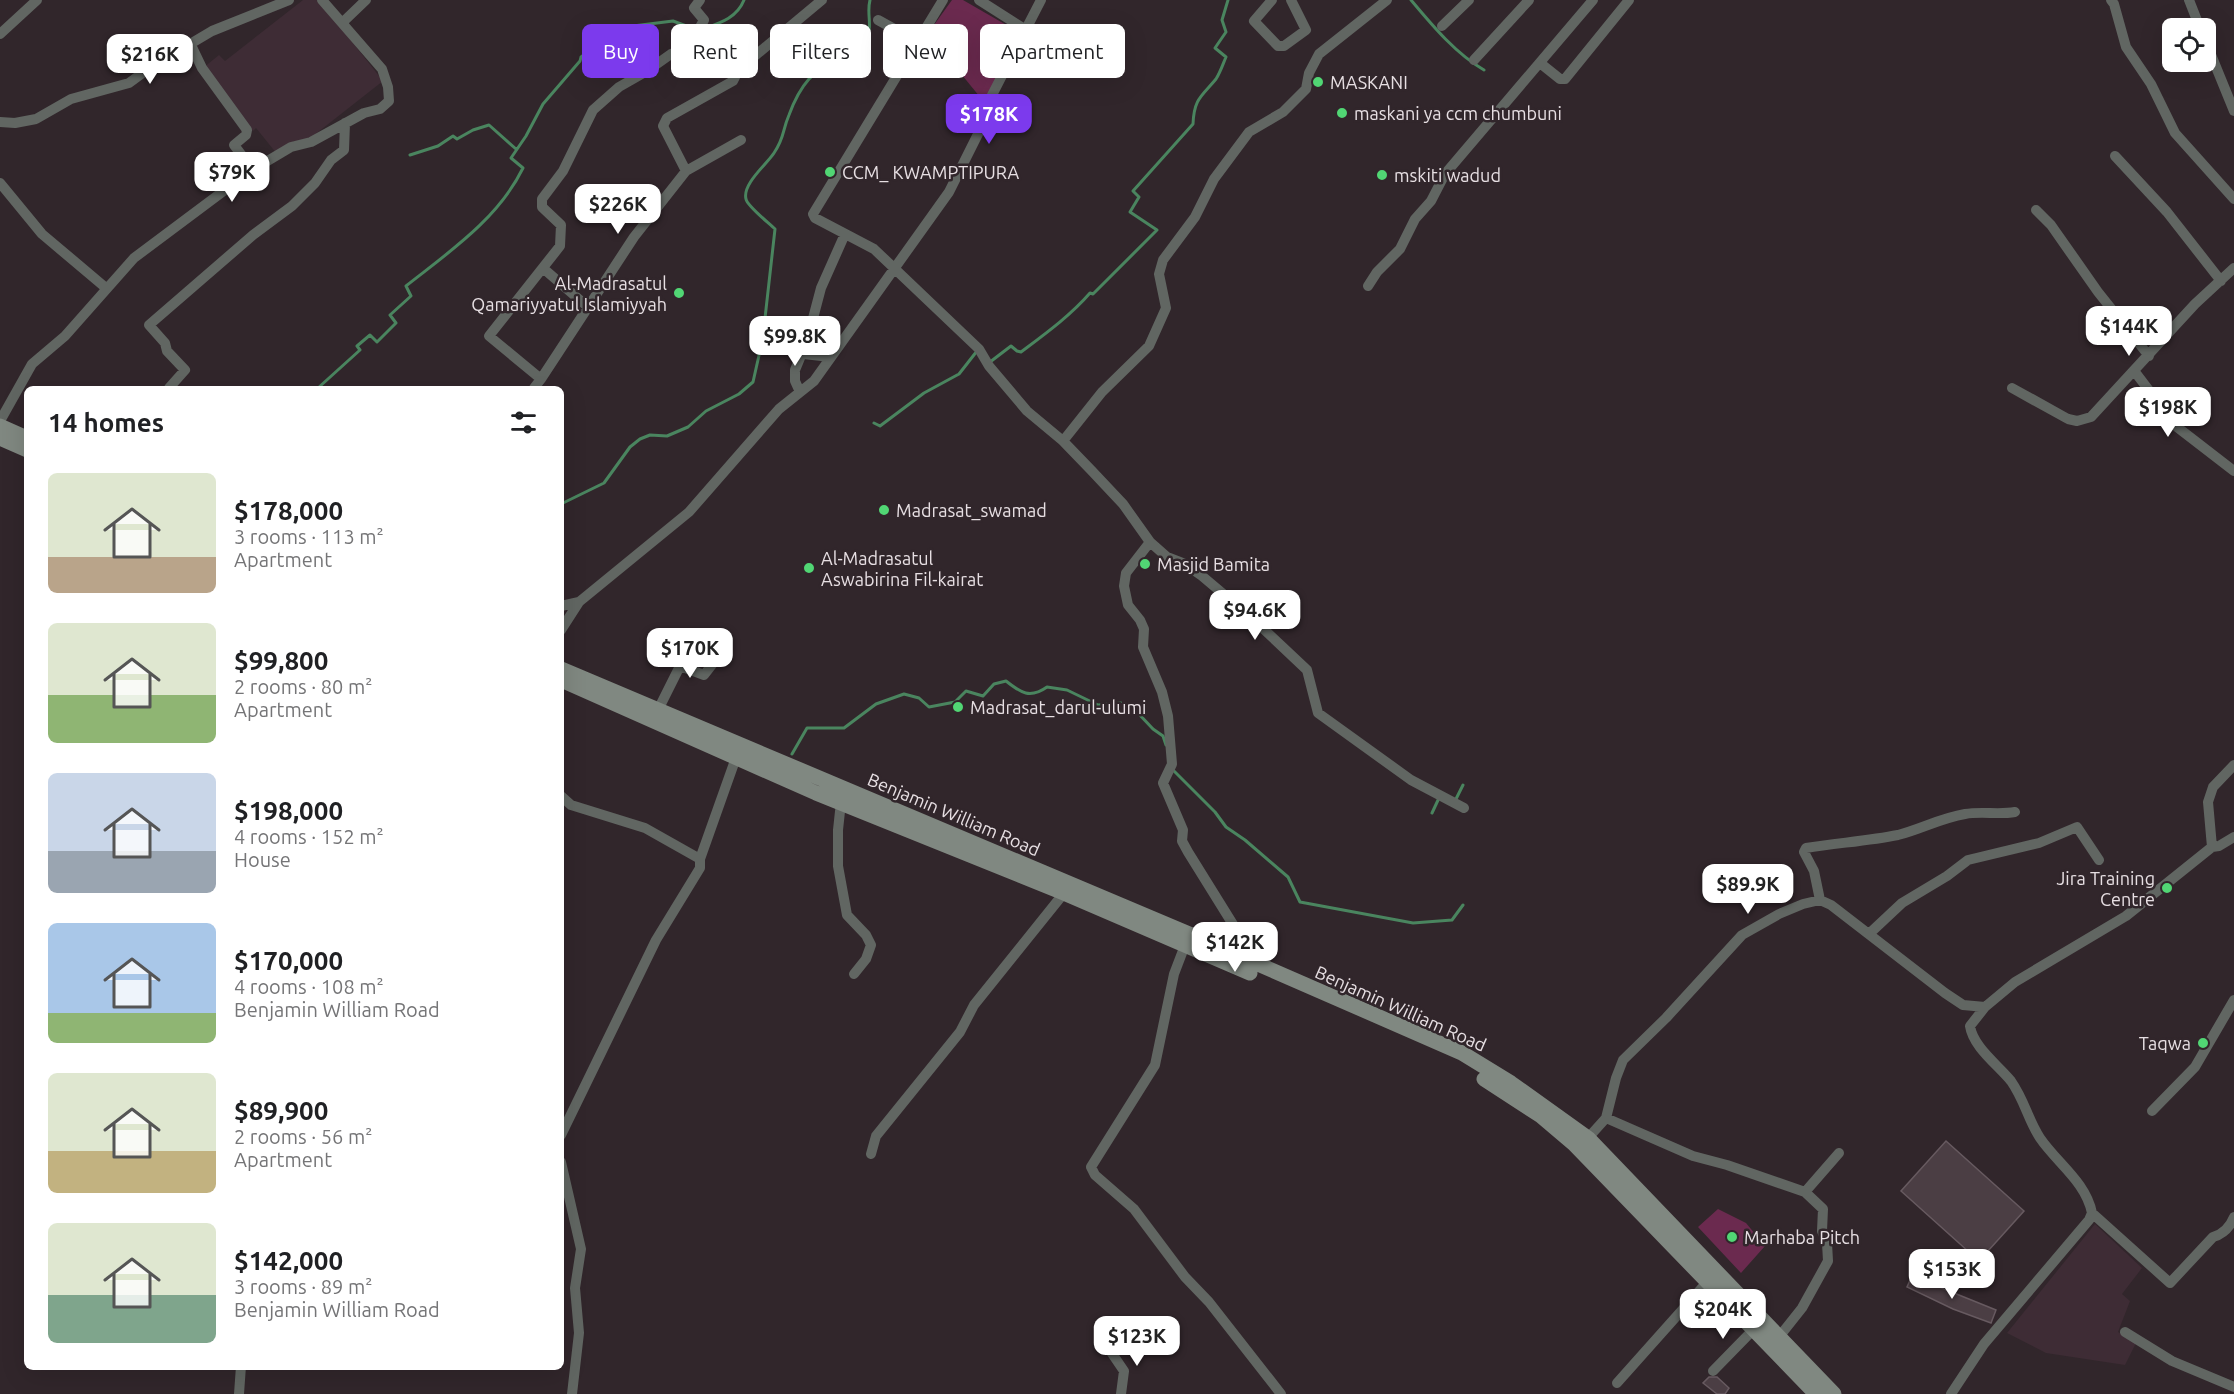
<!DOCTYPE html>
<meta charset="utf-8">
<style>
:root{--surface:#fff;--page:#f2f2f2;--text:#202124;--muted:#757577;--accent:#7c3aed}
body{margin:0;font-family:Ubuntu,sans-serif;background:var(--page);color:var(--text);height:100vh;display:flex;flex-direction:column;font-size:22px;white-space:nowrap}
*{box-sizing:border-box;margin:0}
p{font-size:20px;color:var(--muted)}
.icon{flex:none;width:33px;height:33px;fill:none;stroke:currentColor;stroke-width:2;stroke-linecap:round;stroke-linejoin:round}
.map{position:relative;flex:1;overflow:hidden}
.sheet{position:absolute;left:24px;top:386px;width:540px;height:984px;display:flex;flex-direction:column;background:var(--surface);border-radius:9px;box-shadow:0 6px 24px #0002}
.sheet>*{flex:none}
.guide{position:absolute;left:582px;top:24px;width:570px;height:54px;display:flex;gap:12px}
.controls{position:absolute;left:2162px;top:18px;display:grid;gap:12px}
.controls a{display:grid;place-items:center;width:54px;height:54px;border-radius:9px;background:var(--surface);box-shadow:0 6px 24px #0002;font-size:30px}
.price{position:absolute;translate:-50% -51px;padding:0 14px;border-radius:12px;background:#fff;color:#222;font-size:20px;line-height:39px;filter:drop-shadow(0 2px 3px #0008)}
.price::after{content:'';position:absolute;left:50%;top:36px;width:18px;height:14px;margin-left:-9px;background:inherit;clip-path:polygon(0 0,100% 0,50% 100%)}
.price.current{background:var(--accent);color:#fff}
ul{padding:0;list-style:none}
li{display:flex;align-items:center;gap:18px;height:150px;padding:0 24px}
li span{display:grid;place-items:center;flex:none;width:168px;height:120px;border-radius:9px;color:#555}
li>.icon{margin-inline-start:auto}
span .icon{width:72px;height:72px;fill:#fffc;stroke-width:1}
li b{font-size:26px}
h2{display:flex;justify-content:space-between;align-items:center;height:72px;padding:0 24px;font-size:26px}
.pill{padding:0 21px;border-radius:9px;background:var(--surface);box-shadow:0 6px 24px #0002;font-size:21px;line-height:54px}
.pill.current{background:var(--accent);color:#fff}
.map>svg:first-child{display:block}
</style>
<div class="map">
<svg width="2234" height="1394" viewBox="0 0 2234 1394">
<rect width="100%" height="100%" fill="#31262b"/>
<path fill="#3e2c35" d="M 303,0 L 319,0 L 383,81 L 299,147 L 294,141 L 277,154 L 256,128 L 253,131 L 203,68 L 219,55 L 225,61 Z
M 2095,1224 L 2142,1268 L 2122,1294 L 2130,1301 L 2118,1332 L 2136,1343 L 2125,1365 L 2046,1353 L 2007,1333 Z"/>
<path fill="#6b2a4f" d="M 952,0 L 963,0 L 1020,33 L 984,102 L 962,75 L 955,60 L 921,43 Z
M 1718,1209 L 1746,1223 L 1765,1246 L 1741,1273 L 1698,1227 Z"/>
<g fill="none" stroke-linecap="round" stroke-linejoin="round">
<path stroke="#4a855f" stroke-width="3" d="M 1411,0 C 1432,25 1455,53 1484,70
M 703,29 C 720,23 737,18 744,0
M 410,155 L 438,146 L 453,136 L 457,139 L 473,130 L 489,125 L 516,149
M 763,336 L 775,229 C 769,223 747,206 746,199 C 742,184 767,164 774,153 C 785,137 782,131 789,115 C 793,104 801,88 809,79 C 825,61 851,59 865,40 C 874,27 866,15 870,0
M 990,362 L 1011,346 L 1017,351 L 1021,352 C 1045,334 1070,316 1090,293 L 1093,294 L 1157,230 L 1130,212 L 1139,197 L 1133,191 L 1193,124 C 1194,98 1202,96 1216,79 C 1220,73 1223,64 1226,57 L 1215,48 L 1226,32 L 1222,20 L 1228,0
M 318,388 L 360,350 L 357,346 L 370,335 L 377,342 L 396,323 L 390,315 L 411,296 L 406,286 C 449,252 498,219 523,168 L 511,158 L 526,136 L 543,104 L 580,61 L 581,57 L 607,38 L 625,27 L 673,21 L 697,30
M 874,423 L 880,426 L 924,393 L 959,374 L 977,351
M 561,504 L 604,483 L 630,447 L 640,439 L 650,435 L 667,436 L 688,427 L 706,411 L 739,394 L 753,382 L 762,342
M 792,754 L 807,728 L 844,728 L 876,704 L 904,694 L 919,698 L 929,707 L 955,702 L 966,691 L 983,696 L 994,684 L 1006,681 C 1021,693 1030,699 1047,687 L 1067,690 L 1098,705 L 1121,703 L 1137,712 L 1153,729 L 1163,736 L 1166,745
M 1173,770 L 1215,812 L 1226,827 L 1245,840 L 1288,877 L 1300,902 L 1413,923 L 1452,920 L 1463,905
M 1455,801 L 1463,785
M 1432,813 L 1439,798"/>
</g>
<path fill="#4b3e44" stroke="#675a60" stroke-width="1.5" d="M 1946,1141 L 2024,1211 L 1979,1261 L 1901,1191 Z
M 1912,1276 L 1996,1310 L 1991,1323 L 1953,1309 L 1907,1287 Z
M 1709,1377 L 1717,1377 L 1729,1388 L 1725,1394 L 1717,1394 L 1703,1383 Z"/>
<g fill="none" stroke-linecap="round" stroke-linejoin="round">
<path stroke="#616662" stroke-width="10" d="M 943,0 L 813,214 L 815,218 L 874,249 L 979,349 L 989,366 L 1027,411 L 1063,441 L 1091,470 L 1123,504 L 1150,542 L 1167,557 L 1185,564 L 1202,576 L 1253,619 L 1307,670 L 1318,713 L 1411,780 L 1464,808
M 979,0 L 1026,30
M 1272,0 L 1254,21 L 1278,46 L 1284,46 L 1306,30 L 1291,0
M 2111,0 L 2114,4 L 2126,47 L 2151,84 L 2175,133 L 2234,199
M 2189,0 L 2200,28
M 878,20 L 916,41
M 343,22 L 366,0
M 1442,26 L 1469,0
M 0,34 L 37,0
M 2205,40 L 2234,111
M 190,43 L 202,68 L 247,130 L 246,135 L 234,145 L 253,170
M 1474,60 L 1529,0
M 1540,63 L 1560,79 L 1565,79 L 1629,0
M 0,122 L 15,123 L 36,119 L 71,99 L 129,83 L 148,69 L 212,31 L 289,0
M 2115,156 L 2167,212 L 2221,281
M 686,171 L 663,126 L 667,118 L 733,81 L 739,69 L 822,0
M 0,183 L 42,234 L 106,288
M 2036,210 L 2051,225 L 2098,292 L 2149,356
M 544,269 L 589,308
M 1368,286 L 1377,272 L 1400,249 L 1415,219 L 1431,201 L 1445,174 L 1593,0
M 757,337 L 795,353 L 830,357
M 2135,372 L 2177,427 L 2234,471
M 541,379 L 634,237 L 686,171 L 741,140
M 169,388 L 185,370 L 167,351 L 165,343 L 149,325 L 253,235 L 292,206 L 315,183 L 331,160 L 344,150 L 345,123
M 534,388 L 541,379 L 489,336 L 560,246 L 561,225 L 542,207 L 542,199 L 563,171 L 593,110 L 619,87 L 647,71 L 671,54 L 694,46 L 700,40 L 699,29 L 704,20 L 694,8 L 700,0
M 2012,388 L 2068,419 L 2077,421 L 2091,417 L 2195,304 L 2234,268
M 800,392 L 795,381 L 795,370 L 807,341 L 821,288 L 845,234
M 0,421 L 32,364 L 65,336 L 134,258 L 249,172 L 291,147 L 311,142 L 364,113 L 380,109 L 389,101 L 388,87 L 382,69 L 322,0
M 1063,441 L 1102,392 L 1149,346 L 1166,308 L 1159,274 L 1163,260 L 1195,217 L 1214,179 L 1249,132 L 1283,112 L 1306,89 L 1309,73 L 1319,54 L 1387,0
M 1150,542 L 1126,573 L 1124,586 L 1128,605 L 1140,620 L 1144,629 L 1143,647 L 1162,692 L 1168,716 L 1172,764 L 1163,783 L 1183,830 L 1182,841 L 1188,852 L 1257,963
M 561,606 L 579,602
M 561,630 L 579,602 L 689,512 L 779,409 L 814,381 L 949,192 L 980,130 L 990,99 L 1041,0
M 680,666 L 704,675 L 725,648
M 658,710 L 680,666 L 678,638
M 561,796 L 571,805 L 645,828 L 700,859 L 700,868 L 656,940 L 561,1135
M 841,802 L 838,830 L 838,866 L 847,915 L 866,935 L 871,945 L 866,959 L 854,974
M 2212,847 L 2219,846 L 2234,837
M 700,859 L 738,752
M 1820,900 L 1814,871 L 1804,852 L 1806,848 C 1836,843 1868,841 1898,835 C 1921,829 1941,818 1965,814 C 1982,811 1998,815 2015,812
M 1870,933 L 1902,903 L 1947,876 L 1968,860 L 2039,843 L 2077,827 L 2099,860
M 1187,940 L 1174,974 L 1155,1065 L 1091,1167 L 1095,1175 L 1134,1209 L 1185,1277 L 1209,1302 L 1281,1394
M 2152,1111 L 2195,1067 L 2234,1000
M 1606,1118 L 1693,1156 L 1727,1165 L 1805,1192 L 1823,1209 L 1822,1231 L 1827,1243 L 1828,1261 L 1802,1308 L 1779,1337
M 1588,1138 L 1606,1118 L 1616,1078 L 1623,1060 L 1666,1018 L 1742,935 L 1779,914 L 1803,904 L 1820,900 L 1831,905 L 1945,993 L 1963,1005 L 1985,1007
M 871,1154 L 876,1136 L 960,1032 L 974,1005 L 1064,893
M 561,1162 L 581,1249 L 575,1288 L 579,1333 L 572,1394
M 1805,1192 L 1839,1153
M 2092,1213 L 2170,1283 L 2213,1237 C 2223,1234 2230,1227 2234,1217
M 2125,1332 L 2172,1361 L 2234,1387
M 1109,1349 L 1124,1371 L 1121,1394
M 1713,1371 L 1754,1329
M 1617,1383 L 1708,1281
M 239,1394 L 241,1366
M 1951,1394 L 1984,1344 L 2089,1220 L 2092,1213 C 2086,1182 2057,1163 2040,1138 C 2028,1120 2025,1101 2011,1081 C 1998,1065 1973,1047 1970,1026 L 1985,1007 L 2015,982 L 2126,916 L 2212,847 L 2208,802 L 2213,787 L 2234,765"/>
<path stroke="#808881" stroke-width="15" d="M 0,426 L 27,438
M 0,438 L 27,450
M 561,669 L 1189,934 L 1462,1053 L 1511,1083 L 1588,1138 L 1834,1394
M 561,680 L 816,793 L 1064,893 L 1250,973
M 1484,1079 L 1541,1116 L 1574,1144 L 1816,1394"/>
</g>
<g fill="#51d674" stroke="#31262b" stroke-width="2">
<circle cx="1318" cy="82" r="6"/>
<circle cx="1342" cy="113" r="6"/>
<circle cx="830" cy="172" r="6"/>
<circle cx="1382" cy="175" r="6"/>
<circle cx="679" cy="293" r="6"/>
<circle cx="884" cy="510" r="6"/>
<circle cx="1145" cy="564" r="6"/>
<circle cx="809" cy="568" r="6"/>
<circle cx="958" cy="707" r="6"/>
<circle cx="2167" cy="888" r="6"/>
<circle cx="2203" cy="1043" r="6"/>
<circle cx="1732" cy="1237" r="6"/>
</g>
<g text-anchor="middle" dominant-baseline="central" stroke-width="5" stroke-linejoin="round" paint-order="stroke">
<g font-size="18" fill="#e7dfe3" stroke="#31262b" text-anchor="start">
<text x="1330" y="82">MASKANI</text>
<text x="1354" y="113">maskani ya ccm chumbuni</text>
<text x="842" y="172">CCM_ KWAMPTIPURA</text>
<text x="1394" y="175">mskiti wadud</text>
<text x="667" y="283" text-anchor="end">Al-Madrasatul<tspan x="667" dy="21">Qamariyyatul Islamiyyah</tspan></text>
<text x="896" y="510">Madrasat_swamad</text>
<text x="821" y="558">Al-Madrasatul<tspan x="821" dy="21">Aswabirina Fil-kairat</tspan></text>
<text x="1157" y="564">Masjid Bamita</text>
<text x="970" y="707">Madrasat_darul-ulumi</text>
<text x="2155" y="878" text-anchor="end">Jira Training<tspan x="2155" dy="21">Centre</tspan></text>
<text x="2191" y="1043" text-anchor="end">Taqwa</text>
<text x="1744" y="1237">Marhaba Pitch</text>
</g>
<g font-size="18" fill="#e7dfe3" stroke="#31262b">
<text transform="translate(954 814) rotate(23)">Benjamin William Road</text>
<text transform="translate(1401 1008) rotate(24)">Benjamin William Road</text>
</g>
</g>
</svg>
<div class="controls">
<a><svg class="icon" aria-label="locate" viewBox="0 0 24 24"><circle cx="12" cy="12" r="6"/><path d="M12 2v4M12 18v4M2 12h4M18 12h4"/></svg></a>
</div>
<b class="price" style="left:150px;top:85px">$216K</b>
<b class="price current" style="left:989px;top:145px">$178K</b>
<b class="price" style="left:232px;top:203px">$79K</b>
<b class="price" style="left:618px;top:235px">$226K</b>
<b class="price" style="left:2129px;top:357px">$144K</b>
<b class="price" style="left:795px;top:367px">$99.8K</b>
<b class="price" style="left:2168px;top:438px">$198K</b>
<b class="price" style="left:1255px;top:641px">$94.6K</b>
<b class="price" style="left:690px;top:679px">$170K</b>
<b class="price" style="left:1748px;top:915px">$89.9K</b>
<b class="price" style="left:1235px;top:973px">$142K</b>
<b class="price" style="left:1952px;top:1300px">$153K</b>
<b class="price" style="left:1723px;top:1340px">$204K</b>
<b class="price" style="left:1137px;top:1367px">$123K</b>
<div class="guide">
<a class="pill current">Buy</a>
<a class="pill">Rent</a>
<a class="pill">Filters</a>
<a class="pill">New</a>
<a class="pill">Apartment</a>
</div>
<section class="sheet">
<h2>14 homes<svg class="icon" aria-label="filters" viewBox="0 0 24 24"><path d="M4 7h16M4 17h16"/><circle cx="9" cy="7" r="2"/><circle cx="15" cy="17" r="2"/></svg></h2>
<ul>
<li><span style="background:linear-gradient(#dfe7d0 70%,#b9a48a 0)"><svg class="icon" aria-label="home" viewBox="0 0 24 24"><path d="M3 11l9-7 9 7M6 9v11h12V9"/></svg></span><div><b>$178,000</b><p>3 rooms · 113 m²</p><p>Apartment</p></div></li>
<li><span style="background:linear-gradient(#dfe7d0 60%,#8fb573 0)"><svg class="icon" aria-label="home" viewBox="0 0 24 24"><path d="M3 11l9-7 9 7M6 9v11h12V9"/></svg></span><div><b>$99,800</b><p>2 rooms · 80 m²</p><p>Apartment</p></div></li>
<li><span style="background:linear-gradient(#c9d6e8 65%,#9aa5b1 0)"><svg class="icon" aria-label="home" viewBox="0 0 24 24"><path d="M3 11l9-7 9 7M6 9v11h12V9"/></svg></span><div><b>$198,000</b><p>4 rooms · 152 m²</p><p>House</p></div></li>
<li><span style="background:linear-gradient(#a9c7e8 75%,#8fb573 0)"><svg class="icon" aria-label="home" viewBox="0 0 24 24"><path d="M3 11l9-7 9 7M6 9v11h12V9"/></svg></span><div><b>$170,000</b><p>4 rooms · 108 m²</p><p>Benjamin William Road</p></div></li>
<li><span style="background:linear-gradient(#dfe7d0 65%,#c2b280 0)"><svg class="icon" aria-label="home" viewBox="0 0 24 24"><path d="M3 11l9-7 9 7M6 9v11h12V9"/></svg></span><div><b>$89,900</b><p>2 rooms · 56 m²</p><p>Apartment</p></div></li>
<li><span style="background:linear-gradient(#dfe7d0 60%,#7fa58c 0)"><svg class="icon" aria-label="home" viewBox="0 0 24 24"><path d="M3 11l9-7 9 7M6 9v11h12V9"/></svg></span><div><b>$142,000</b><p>3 rooms · 89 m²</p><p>Benjamin William Road</p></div></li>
</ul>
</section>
</div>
